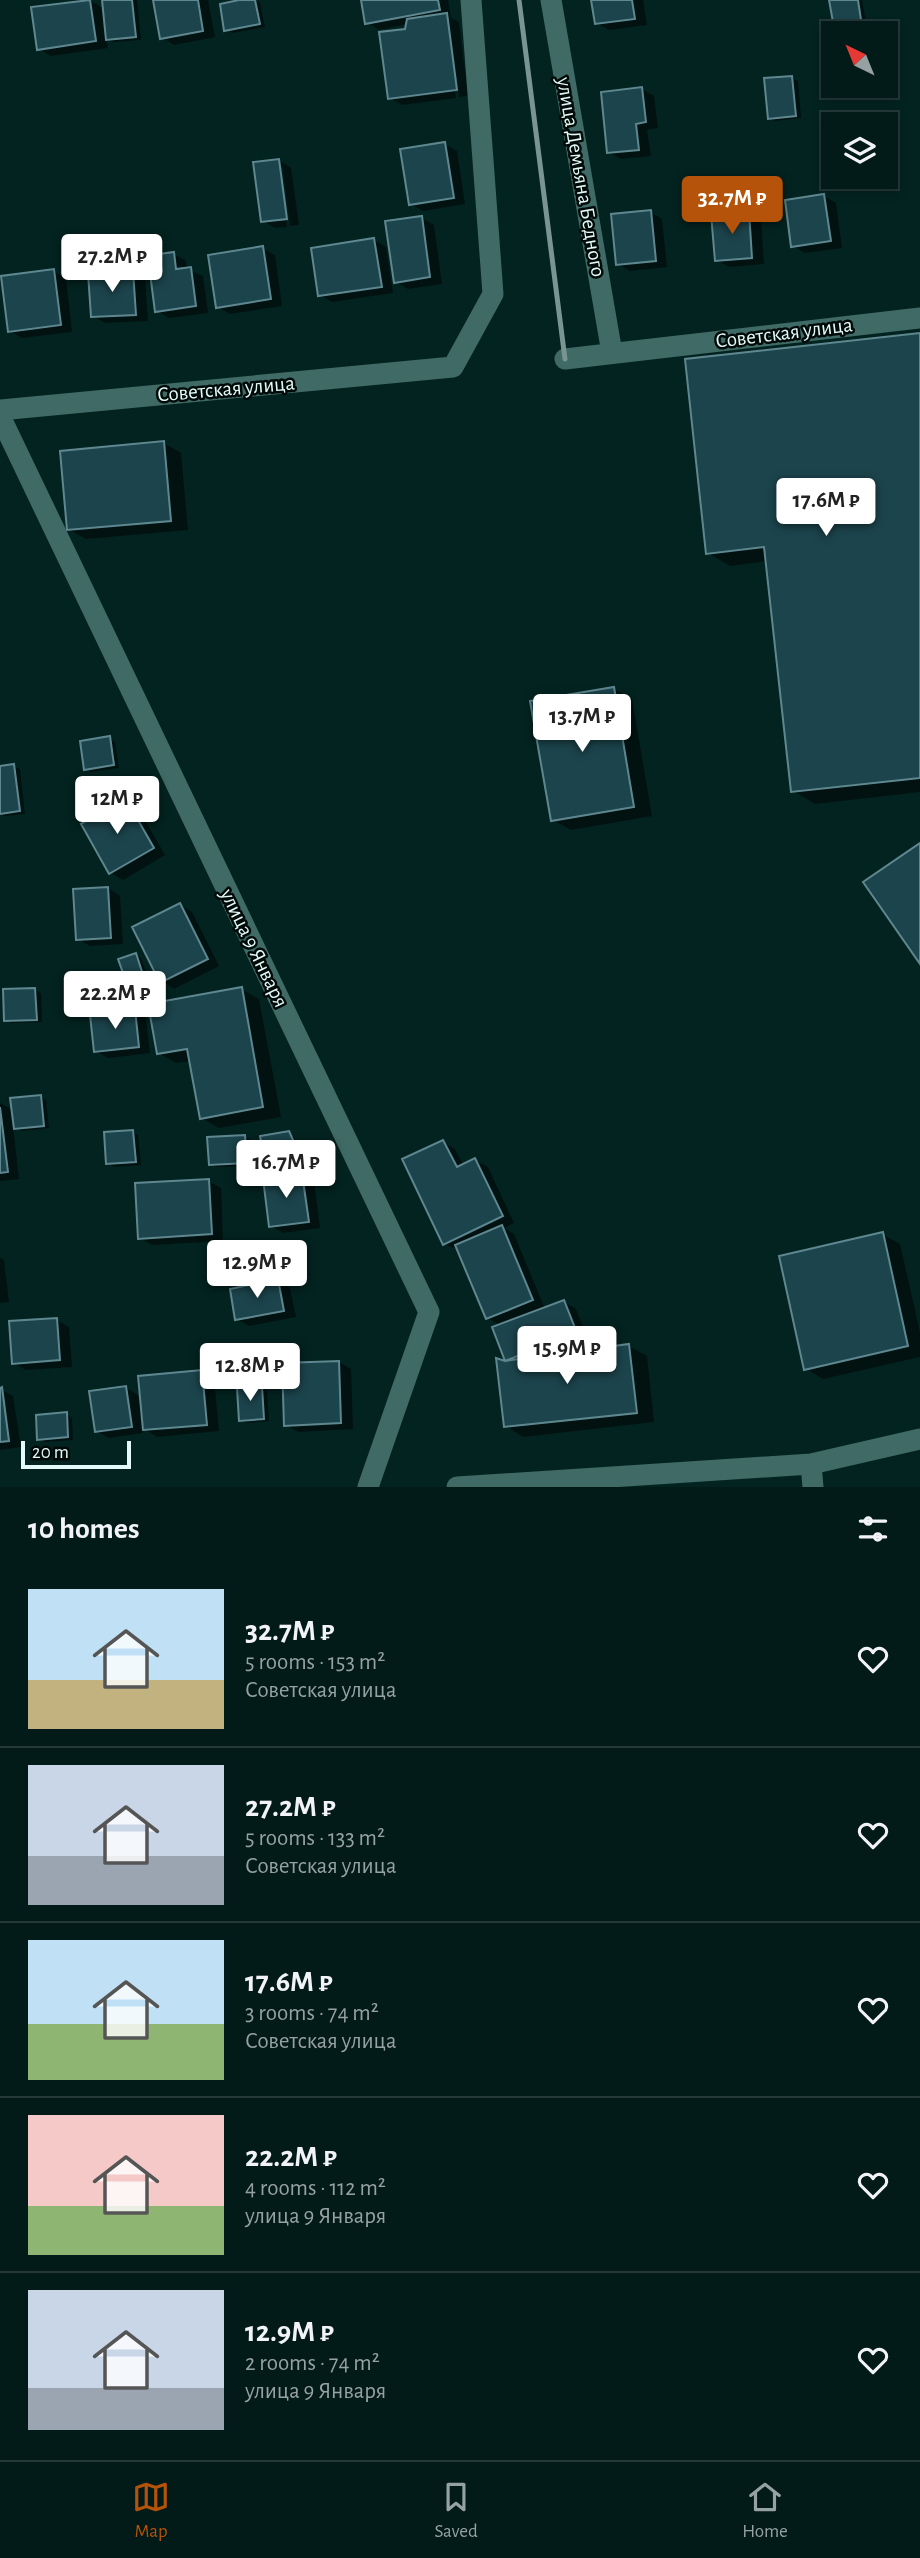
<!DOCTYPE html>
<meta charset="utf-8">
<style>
:root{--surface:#021a18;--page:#102725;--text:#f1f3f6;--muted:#96a1a2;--line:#233837;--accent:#b45309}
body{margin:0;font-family:"Alegreya Sans",sans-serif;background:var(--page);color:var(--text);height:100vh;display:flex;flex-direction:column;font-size:26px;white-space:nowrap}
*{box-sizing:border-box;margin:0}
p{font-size:23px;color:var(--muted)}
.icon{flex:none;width:38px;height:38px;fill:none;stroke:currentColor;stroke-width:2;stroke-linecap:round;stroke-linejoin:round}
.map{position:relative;height:1487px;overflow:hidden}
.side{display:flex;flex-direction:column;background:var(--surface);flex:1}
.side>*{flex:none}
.needle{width:46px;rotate:317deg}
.controls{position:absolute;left:821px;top:21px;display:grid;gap:14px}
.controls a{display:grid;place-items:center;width:77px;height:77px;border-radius:0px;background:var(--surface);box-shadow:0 4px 10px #0003,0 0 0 2px var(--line);font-size:35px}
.scale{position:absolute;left:21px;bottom:18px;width:110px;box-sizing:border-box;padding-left:7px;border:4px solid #e4faf7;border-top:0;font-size:19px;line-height:24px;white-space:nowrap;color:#e4faf7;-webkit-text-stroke:5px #000b09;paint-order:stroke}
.price{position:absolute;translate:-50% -60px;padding:0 16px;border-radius:7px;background:#fff;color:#222;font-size:23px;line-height:46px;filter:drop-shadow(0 2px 4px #0008)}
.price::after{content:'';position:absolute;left:50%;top:42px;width:21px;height:16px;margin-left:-10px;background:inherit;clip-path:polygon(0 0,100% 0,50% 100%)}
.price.on{background:var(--accent);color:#fff}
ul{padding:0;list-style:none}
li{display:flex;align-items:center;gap:21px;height:175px;padding:0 28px}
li+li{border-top:2px solid var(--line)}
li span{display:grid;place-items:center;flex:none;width:196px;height:140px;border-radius:0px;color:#555}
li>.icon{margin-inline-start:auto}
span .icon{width:84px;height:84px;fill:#fffc;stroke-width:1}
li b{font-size:30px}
h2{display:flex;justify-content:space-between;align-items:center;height:84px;padding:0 28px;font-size:30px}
.tabs{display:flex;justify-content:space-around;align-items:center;height:98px;border-top:2px solid var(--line);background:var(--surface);font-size:19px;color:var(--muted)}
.tabs a{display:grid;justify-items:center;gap:4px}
.tabs .on{color:var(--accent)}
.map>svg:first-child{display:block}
</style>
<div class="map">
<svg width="920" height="1487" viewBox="0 0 920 1487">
<rect width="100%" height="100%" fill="#032320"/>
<path fill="#0007" d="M 89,0 L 105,9 L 104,0 L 137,0 L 141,40 L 113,42 L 106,39 L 108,48 L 51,56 L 39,49 Z
M 155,0 L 208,0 L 215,37 L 174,45 L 161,37 Z
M 249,0 L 260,2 L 265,27 L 232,33 L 226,29 Z
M 363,0 L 448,0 L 451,18 L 459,22 L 468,96 L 459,97 L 449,21 L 446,21 L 456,98 L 402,105 L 389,97 L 407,24 L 379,30 L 367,22 Z
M 593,0 L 643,0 L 647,25 L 609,30 L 596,23 Z
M 831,0 L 862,0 L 868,33 L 837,33 Z
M 792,78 L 798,81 L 801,118 L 775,121 L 769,118 Z
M 642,89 L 654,96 L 658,128 L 647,130 L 651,156 L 621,159 L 608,152 Z
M 445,144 L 457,151 L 465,204 L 423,211 L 411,204 Z
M 279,160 L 291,168 L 299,225 L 290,226 L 282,166 L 278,166 L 287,227 L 275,228 L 263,221 Z
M 824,196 L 836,203 L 842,248 L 805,253 L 793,246 Z
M 650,212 L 662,219 L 667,267 L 630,271 L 618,264 Z
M 749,213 L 761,220 L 764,264 L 729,267 L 716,260 Z
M 422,218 L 434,225 L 442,284 L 408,289 L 396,282 Z
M 374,240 L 386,247 L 393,293 L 332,302 L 320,295 Z
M 262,248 L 275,255 L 282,306 L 230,314 L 218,307 Z
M 174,254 L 186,261 L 187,269 L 203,276 L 208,313 L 169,318 L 157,311 L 164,273 Z
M 53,271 L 66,278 L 72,332 L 22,338 L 10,331 Z
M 133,272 L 145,279 L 148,321 L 105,323 L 93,316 Z
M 920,335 L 920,792 L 815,804 L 793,791 L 767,561 L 730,566 L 708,553 Z
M 164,443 L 181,453 L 188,530 L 86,539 L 68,529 Z
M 614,689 L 632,699 L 652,816 L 571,830 L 553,820 Z
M 109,738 L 115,742 L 119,768 L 91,772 L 86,769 Z
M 14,766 L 20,769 L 25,814 L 4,816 L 0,814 L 0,767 Z
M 126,801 L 138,808 L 165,855 L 123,880 L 111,873 Z
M 108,888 L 120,896 L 123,944 L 90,946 L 78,939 Z
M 180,905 L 192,912 L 219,966 L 174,989 L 162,981 Z
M 136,955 L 141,958 L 149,981 L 134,986 L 128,983 Z
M 241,989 L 259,999 L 281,1117 L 219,1128 L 201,1118 L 191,1061 L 176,1063 L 158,1053 Z
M 35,990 L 41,993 L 42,1022 L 11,1023 L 6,1020 Z
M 134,1011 L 146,1018 L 150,1053 L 108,1058 L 96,1051 Z
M 41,1097 L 46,1100 L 49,1128 L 21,1131 L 13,1126 L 19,1179 L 0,1181 L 0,1103 L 13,1110 Z
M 133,1132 L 138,1135 L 141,1165 L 114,1167 L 108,1163 Z
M 289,1133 L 294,1137 L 302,1154 L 272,1160 L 266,1156 Z
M 245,1137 L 251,1140 L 252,1166 L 216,1167 L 211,1164 Z
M 443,1142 L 455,1149 L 464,1166 L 475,1160 L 488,1167 L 514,1223 L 504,1228 L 514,1234 L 545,1309 L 564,1302 L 576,1309 L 588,1340 L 549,1356 L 629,1346 L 647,1356 L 654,1422 L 523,1437 L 506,1426 L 511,1364 L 506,1360 L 501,1326 L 488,1318 L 459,1250 L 444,1244 Z
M 302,1174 L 314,1181 L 320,1228 L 283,1233 L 271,1226 Z
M 208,1181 L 221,1188 L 223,1241 L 152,1245 L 140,1238 Z
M 882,1234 L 900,1244 L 920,1332 L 920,1357 L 823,1379 L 805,1368 Z
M 0,1258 L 4,1260 L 9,1302 L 0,1303 Z
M 278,1281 L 290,1288 L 296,1317 L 249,1326 L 237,1319 Z
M 57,1320 L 69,1327 L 72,1367 L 26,1370 L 13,1363 Z
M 339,1362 L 351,1369 L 353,1429 L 298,1432 L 286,1425 Z
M 202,1372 L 214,1379 L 219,1431 L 157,1437 L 143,1428 L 143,1433 L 109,1438 L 96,1431 L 126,1388 L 138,1395 L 140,1405 L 143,1405 Z
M 261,1387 L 267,1391 L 269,1421 L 247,1423 L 241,1420 Z
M 0,1389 L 13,1396 L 21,1447 L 0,1450 Z
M 66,1414 L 72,1418 L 73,1440 L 45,1442 L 39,1439 Z"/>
<path fill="#1c444c" stroke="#5e8790" stroke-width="2" d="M 90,0 L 96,41 L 37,50 L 31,7 Z
M 102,0 L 132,0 L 136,37 L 106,40 Z
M 153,0 L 198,0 L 203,31 L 160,39 Z
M 239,0 L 255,0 L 260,24 L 224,31 L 220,4 Z
M 361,0 L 438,0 L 440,10 L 365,24 Z
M 591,0 L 632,0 L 635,19 L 595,24 Z
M 829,0 L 858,0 L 863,33 L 835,33 Z
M 447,13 L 457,90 L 388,99 L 379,32 L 405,29 L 407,19 Z
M 792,76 L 796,116 L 768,119 L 764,78 Z
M 642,87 L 646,122 L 636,124 L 639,150 L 607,153 L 601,92 Z
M 445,142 L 454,198 L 409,205 L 400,149 Z
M 279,159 L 287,219 L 261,222 L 253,162 Z
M 824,194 L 831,241 L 791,247 L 785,200 Z
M 651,210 L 656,261 L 616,265 L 611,214 Z
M 749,211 L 752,258 L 715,261 L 711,214 Z
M 422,216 L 430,277 L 394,283 L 385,221 Z
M 374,238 L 382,287 L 318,296 L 311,248 Z
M 263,246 L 271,299 L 216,308 L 208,255 Z
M 174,252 L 176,269 L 191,267 L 196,306 L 155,312 L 150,273 L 162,271 L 159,254 Z
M 54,269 L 61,325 L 8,332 L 1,276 Z
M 133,270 L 136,315 L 91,317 L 88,273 Z
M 920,333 L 920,778 L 791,792 L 764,547 L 706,554 L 685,359 Z
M 164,441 L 171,521 L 67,530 L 60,451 Z
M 614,687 L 634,807 L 551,821 L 530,701 Z
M 110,736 L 114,765 L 84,770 L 80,741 Z
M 14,764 L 20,811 L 0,814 L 0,766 Z
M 126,799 L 154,848 L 109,874 L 81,824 Z
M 920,843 L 920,964 L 863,882 Z
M 108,887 L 111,938 L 76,940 L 73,889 Z
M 180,903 L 208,959 L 160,983 L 132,927 Z
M 136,953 L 144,978 L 127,984 L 118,959 Z
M 242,987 L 263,1107 L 200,1119 L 187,1049 L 157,1054 L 148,1004 Z
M 35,988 L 37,1020 L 4,1021 L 3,989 Z
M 135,1009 L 139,1047 L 94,1052 L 90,1015 Z
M 41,1095 L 44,1126 L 14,1129 L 10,1098 Z
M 0,1107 L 8,1172 L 0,1173 Z
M 133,1130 L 136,1162 L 106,1164 L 104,1132 Z
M 289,1131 L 298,1151 L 264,1158 L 260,1136 Z
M 245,1135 L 247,1163 L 209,1165 L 207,1137 Z
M 443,1140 L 457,1167 L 475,1158 L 503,1216 L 443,1245 L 402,1159 Z
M 302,1173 L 309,1222 L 269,1227 L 263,1178 Z
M 209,1179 L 212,1234 L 138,1239 L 135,1183 Z
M 502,1225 L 533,1300 L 486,1319 L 455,1245 Z
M 883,1232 L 908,1346 L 804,1370 L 779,1256 Z
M 278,1279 L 284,1311 L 235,1320 L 230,1289 Z
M 564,1300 L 577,1333 L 505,1361 L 492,1327 Z
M 57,1318 L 60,1360 L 12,1364 L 9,1321 Z
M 629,1344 L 637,1413 L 504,1427 L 496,1358 L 505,1361 Z
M 339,1361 L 341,1423 L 284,1426 L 282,1363 Z
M 202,1370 L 207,1425 L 143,1430 L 138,1376 Z
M 126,1386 L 132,1427 L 95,1432 L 89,1391 Z
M 262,1386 L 264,1419 L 239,1421 L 237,1388 Z
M 2,1387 L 9,1441 L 0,1442 L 0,1388 Z
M 67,1412 L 68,1437 L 37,1440 L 36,1415 Z"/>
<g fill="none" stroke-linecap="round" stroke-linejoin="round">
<path stroke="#406a65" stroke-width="21" d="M 551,0 L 612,353
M 565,359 L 920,318
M 0,410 L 453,367 L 493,294 L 471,0
M 0,416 L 429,1312 L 368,1487
M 811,1464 L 813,1487
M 457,1487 L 811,1464 L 920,1439"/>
<path stroke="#799491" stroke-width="5" d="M 519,0 L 565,359"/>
</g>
<g text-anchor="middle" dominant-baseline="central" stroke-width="5" stroke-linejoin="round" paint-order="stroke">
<g font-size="21" fill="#e4faf7" stroke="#000b09">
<text transform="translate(581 177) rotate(80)">улица Демьяна Бедного</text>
<text transform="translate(784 333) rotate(-7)">Советская улица</text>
<text transform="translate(226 389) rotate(-5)">Советская улица</text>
<text transform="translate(254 948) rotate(64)">улица 9 Января</text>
</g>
</g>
</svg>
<div class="controls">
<a><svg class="needle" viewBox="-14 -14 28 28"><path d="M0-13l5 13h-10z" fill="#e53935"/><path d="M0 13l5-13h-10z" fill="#96a1a2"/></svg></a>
<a><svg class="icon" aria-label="layers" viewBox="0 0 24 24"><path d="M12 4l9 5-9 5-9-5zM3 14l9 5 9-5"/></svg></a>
</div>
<div class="scale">20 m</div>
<b class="price on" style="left:732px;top:236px">32.7M ₽</b>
<b class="price" style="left:112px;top:294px">27.2M ₽</b>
<b class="price" style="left:826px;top:538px">17.6M ₽</b>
<b class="price" style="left:582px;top:754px">13.7M ₽</b>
<b class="price" style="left:117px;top:836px">12M ₽</b>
<b class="price" style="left:115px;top:1031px">22.2M ₽</b>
<b class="price" style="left:286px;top:1200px">16.7M ₽</b>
<b class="price" style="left:257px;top:1300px">12.9M ₽</b>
<b class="price" style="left:567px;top:1386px">15.9M ₽</b>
<b class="price" style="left:250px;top:1403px">12.8M ₽</b>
</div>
<section class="side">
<h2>10 homes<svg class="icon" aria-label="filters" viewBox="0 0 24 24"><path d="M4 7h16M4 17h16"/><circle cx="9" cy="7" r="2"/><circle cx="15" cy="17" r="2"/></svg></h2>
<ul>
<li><span style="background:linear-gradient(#bfe0f5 65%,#c2b280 0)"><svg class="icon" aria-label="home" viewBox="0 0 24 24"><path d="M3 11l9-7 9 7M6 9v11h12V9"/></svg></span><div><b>32.7M ₽</b><p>5 rooms · 153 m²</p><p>Советская улица</p></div><svg class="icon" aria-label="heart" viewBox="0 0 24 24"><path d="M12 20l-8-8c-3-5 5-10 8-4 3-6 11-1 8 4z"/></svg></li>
<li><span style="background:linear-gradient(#c9d6e8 65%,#9aa5b1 0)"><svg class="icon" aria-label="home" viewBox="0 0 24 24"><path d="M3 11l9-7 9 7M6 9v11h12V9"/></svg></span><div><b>27.2M ₽</b><p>5 rooms · 133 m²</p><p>Советская улица</p></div><svg class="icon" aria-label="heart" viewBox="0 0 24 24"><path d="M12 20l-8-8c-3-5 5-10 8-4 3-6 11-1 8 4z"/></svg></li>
<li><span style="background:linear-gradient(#bfe0f5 60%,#8fb573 0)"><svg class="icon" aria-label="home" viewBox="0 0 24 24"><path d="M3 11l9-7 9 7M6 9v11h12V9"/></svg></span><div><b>17.6M ₽</b><p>3 rooms · 74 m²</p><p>Советская улица</p></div><svg class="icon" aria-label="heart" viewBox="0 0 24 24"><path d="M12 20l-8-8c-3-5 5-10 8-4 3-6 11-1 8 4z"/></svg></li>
<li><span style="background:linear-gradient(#f6c9c9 65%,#8fb573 0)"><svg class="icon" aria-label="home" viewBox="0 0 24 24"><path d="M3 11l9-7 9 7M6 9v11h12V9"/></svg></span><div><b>22.2M ₽</b><p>4 rooms · 112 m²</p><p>улица 9 Января</p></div><svg class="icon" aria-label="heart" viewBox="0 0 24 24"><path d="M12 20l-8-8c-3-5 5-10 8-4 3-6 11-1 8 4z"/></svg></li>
<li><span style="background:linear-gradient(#c9d6e8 70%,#9aa5b1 0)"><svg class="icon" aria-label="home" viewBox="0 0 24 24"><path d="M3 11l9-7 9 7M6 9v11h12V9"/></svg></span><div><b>12.9M ₽</b><p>2 rooms · 74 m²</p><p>улица 9 Января</p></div><svg class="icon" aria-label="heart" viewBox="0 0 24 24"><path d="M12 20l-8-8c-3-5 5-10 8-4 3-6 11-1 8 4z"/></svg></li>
</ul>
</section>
<nav class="tabs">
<a class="on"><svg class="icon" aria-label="map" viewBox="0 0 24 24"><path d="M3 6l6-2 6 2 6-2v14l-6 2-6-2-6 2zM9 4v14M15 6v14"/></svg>Map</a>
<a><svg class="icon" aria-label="saved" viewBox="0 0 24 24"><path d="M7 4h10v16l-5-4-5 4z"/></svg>Saved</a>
<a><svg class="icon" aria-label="home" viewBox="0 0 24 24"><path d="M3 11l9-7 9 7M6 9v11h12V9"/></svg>Home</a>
</nav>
